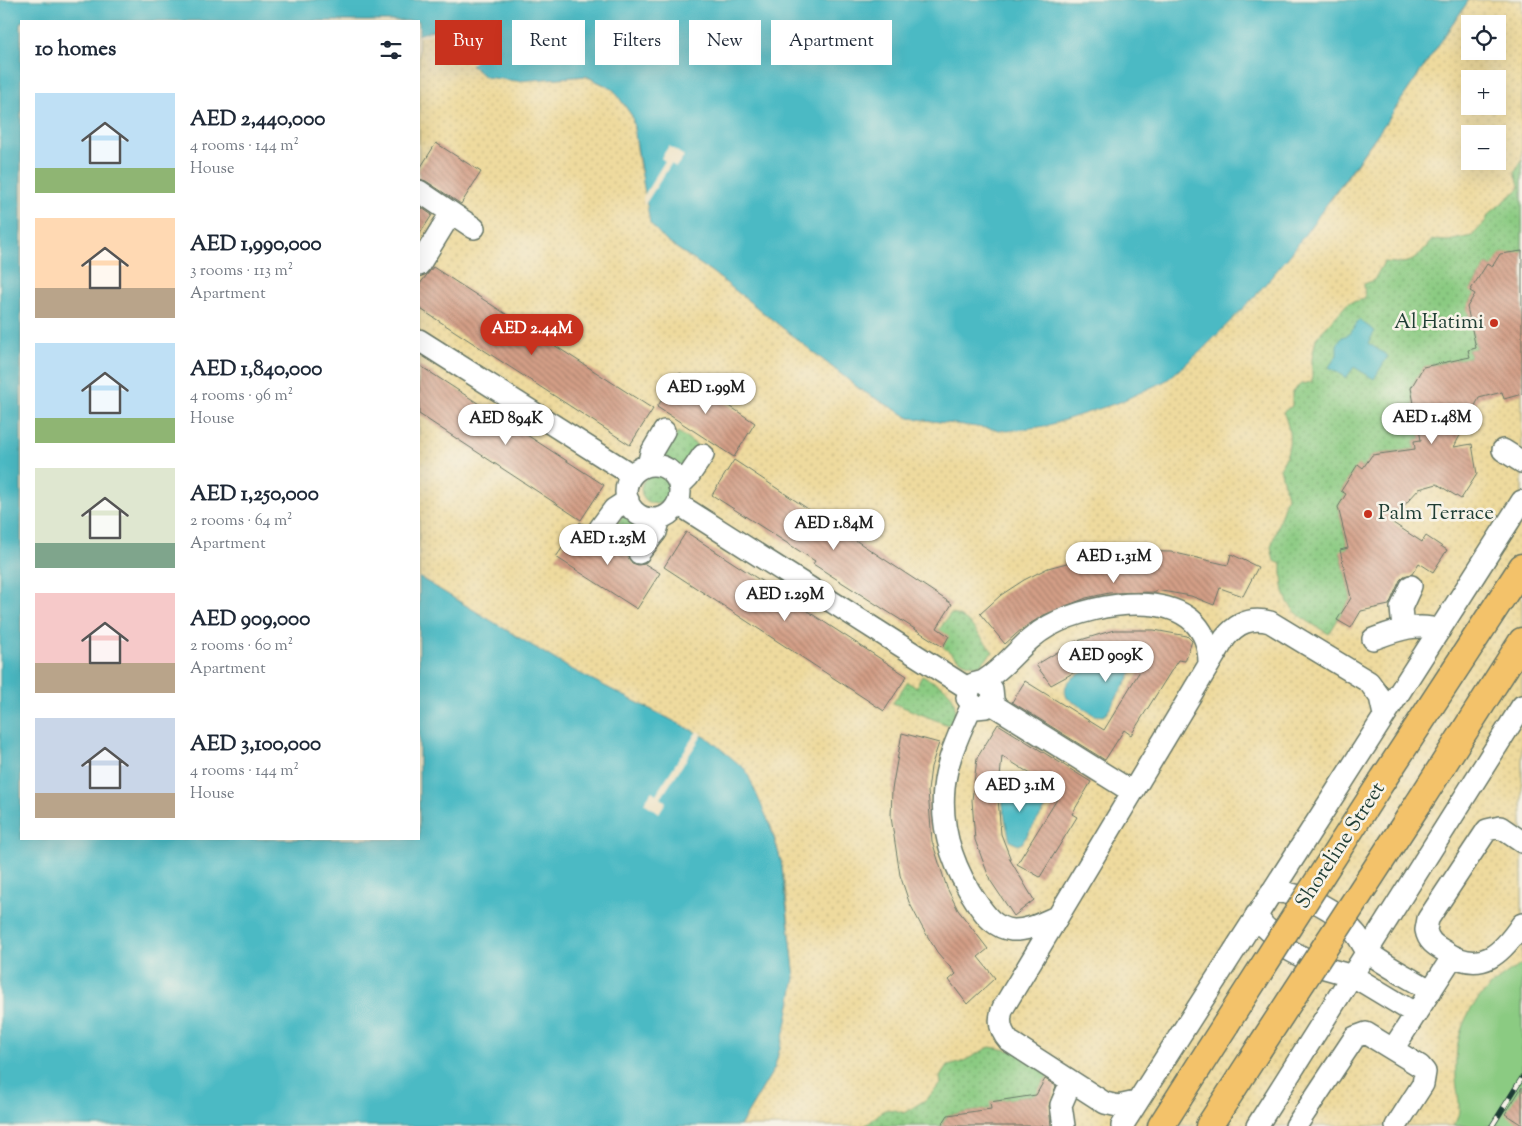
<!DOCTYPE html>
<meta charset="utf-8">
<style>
:root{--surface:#fff;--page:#f6f6f7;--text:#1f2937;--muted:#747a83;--accent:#c8321e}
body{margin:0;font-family:"Sorts Mill Goudy",serif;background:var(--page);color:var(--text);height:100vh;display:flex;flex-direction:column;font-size:19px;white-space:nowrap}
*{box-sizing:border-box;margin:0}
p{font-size:16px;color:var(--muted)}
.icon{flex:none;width:28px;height:28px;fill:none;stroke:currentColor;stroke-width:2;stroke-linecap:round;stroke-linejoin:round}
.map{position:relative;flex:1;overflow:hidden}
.side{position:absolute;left:20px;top:20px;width:400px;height:820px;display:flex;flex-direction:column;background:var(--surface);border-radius:0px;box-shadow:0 5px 20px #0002}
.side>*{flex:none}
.guide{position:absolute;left:435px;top:20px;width:475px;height:45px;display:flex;gap:10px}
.controls{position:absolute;left:1461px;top:15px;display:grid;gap:10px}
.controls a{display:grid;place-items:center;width:45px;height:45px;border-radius:0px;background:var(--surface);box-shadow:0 5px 20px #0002;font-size:25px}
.price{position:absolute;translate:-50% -42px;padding:0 11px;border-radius:18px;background:#fff;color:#222;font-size:16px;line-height:32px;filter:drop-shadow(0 1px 2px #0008)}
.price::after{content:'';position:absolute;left:50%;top:30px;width:15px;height:11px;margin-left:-8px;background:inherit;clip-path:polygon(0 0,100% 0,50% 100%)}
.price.selected{background:var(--accent);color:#fff}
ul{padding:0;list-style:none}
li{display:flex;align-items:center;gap:15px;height:125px;padding:0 15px}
li span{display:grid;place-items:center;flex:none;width:140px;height:100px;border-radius:0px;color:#555}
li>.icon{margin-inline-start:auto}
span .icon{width:60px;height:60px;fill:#fffc;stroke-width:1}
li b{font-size:21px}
h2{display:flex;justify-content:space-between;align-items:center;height:60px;padding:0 15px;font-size:21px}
.pill{padding:0 18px;border-radius:0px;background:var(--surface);box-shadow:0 5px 20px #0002;font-size:18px;line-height:45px}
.pill.selected{background:var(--accent);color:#fff}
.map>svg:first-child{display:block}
</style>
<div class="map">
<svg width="1522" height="1126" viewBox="0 0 1522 1126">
<defs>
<pattern id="sand-dots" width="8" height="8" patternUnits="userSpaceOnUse" patternTransform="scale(1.25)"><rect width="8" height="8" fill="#eeda9e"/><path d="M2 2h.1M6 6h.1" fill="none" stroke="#ccbc89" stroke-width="1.8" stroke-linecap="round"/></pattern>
<pattern id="garden-dots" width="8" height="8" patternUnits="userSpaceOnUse" patternTransform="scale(1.25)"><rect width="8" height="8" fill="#8bcb82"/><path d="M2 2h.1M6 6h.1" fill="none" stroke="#71a66b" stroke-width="1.8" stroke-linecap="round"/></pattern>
<pattern id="building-back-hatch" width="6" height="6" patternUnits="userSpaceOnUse" patternTransform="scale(1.25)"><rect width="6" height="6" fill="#d39e86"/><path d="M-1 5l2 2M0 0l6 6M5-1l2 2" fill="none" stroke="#ab826e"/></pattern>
</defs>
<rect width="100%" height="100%" fill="#f7f3e8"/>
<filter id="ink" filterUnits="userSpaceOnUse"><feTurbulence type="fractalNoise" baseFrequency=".02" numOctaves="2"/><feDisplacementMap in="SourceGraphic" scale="10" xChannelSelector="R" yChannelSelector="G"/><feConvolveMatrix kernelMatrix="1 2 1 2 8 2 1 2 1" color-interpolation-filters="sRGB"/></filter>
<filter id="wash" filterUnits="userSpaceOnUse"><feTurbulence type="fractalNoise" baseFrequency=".0096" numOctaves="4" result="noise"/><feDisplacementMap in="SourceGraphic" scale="20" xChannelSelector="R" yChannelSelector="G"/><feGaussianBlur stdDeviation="1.12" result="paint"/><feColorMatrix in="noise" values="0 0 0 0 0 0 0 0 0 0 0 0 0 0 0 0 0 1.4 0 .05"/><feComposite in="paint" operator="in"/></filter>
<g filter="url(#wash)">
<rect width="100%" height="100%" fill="#efe3c6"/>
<path fill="url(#sand-dots)" stroke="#868c69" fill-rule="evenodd" d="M 1469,0 L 1522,0 L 1522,1126 L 740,1126 L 774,1069 L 786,1025 L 795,978 L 786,895 L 781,861 L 771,826 L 709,739 L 569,668 L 419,577 L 419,35 L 455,26 L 555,78 L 585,76 L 613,89 L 632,116 L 640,169 L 666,241 L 712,272 L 861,390 L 910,418 L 957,424 L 1331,200 L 1389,118 ZM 1470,24 L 1498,24 L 1498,51 L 1470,51 ZM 1470,79 L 1498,79 L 1498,106 L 1470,106 ZM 1470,134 L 1498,134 L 1498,161 L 1470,161 Z"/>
<path fill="#8bcb82" stroke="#55845b" d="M 1522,964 L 1522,1126 L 1453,1126 C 1464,1110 1457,1097 1456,1078 C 1453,1022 1475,992 1522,964 Z"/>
<path fill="url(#garden-dots)" stroke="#55845b" d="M 1522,160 L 1522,251 L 1492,267 L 1487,264 L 1470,291 L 1475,294 L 1467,307 L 1476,348 L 1468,350 L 1470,357 L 1423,367 L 1411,388 L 1421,440 L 1414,441 L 1415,449 L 1372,455 L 1363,468 L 1358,465 L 1341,491 L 1346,494 L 1338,507 L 1348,548 L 1340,551 L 1351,598 L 1329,634 C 1294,613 1281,609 1282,564 L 1274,561 L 1271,547 L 1287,496 L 1280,468 C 1292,449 1292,432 1283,412 L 1292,406 L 1292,392 L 1301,384 L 1312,382 L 1312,359 L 1316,338 L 1348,303 L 1365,299 L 1364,284 L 1374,280 L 1384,262 C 1413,265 1413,262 1432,240 L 1448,241 L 1472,236 L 1485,222 L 1489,214 L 1520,188 L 1515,172 Z
M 678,432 L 697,445 L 682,469 L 663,456 Z
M641 489a15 15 0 1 1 30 0a15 15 0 1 1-30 0Z
M 628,507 L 647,520 L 631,544 L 613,531 Z
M 950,614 C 966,613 983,640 993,652 L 980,665 C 966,667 954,655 943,647 L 939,630 Z
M 922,676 C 946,688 957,690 955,719 L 948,725 L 893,703 L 907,682 L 916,687 Z
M 990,1047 L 1018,1052 L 1051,1071 L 1036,1095 L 991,1102 L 991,1109 L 948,1115 L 941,1126 L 864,1126 C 882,1116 878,1103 904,1113 L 925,1100 L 941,1084 L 940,1077 L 947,1066 C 963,1064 975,1054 990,1047 Z"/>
<path fill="#4bbac4" stroke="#357c7c" d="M 0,0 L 1469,0 L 1389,118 L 1290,255 L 1256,295 L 1201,351 L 1167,380 L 1120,402 L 1046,426 L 1007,431 L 910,418 L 861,390 L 712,272 L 666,241 L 650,223 L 632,116 L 613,89 L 586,76 L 517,81 L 485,77 L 471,65 C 483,51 473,28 454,26 C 443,26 430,31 419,35 L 419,21 L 21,21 L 21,839 L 419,839 L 419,577 L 569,668 L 709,739 L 746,770 L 770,825 L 781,861 L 795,978 L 786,1026 L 774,1069 L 740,1126 L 0,1126 Z
M 1359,320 L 1375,331 L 1368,343 L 1388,356 L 1374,379 L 1354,367 L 1346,378 L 1329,367 L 1337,355 L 1337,345 L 1342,337 L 1350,334 Z
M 1123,663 L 1128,663 L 1132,673 L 1107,713 L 1103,716 L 1094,715 L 1067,698 C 1055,672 1106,666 1123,663 Z
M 1007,774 L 1019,776 L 1049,793 L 1049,803 L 1022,843 L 1018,845 L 1010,841 C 1006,822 997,793 1007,774 Z"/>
<path fill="#efe3c6" d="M 455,26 L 467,30 L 476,43 L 476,60 L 471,65 L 474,44 L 465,32 L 454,29 L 419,37 L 419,35 L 438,29 Z
M 669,146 L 684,156 L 676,167 L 671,164 L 644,206 L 643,197 L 665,161 L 661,158 Z
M 697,731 L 703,734 L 661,798 L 666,802 L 659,813 L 644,803 L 652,791 L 656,794 Z"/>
<g id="blocks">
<path fill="url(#building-back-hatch)" d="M 436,143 L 481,172 L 461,204 L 426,181 L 419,179 L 419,170 Z
M 419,206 L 432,215 L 419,235 Z
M 1522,251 L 1522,394 L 1504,399 L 1502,392 L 1479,398 L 1454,447 L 1472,444 L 1477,474 L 1461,499 L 1437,484 L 1419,489 L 1390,521 L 1422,542 L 1426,536 L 1447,550 L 1433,572 L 1419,563 L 1412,574 L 1404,576 L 1400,580 L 1389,605 L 1361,611 L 1351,628 L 1337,620 L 1351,598 L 1340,550 L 1348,548 L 1338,507 L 1346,494 L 1341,491 L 1358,464 L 1363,468 L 1372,455 L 1415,449 L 1414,441 L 1421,440 L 1411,388 L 1423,367 L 1470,357 L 1468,350 L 1476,348 L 1467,307 L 1475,294 L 1470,291 L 1487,264 L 1492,267 L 1500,254 Z
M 433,267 L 653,409 L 630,445 L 419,308 L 419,285 Z
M 419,365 L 604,485 L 581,520 L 419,414 Z
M 680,373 L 755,423 L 734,457 L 657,407 Z
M 734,460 L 952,604 L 937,628 L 949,636 L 943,647 L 813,564 L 815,561 L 712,495 Z
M 580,522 L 588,527 L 589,533 L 593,538 L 599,540 L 606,539 L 627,552 L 632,563 L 638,565 L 645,564 L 660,573 L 637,609 L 556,557 Z
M 686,532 L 907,676 L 884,711 L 664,567 Z
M 1127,551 L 1171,552 L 1228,565 L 1231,554 L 1258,567 L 1243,596 L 1220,588 L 1214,605 L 1191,596 L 1156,590 L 1156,592 L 1109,593 L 1086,598 L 1044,615 L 1023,628 L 1005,644 L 980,614 L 1001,595 L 1024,580 L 1048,568 L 1100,554 Z
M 1114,630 L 1154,630 L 1187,636 L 1192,641 L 1185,661 L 1178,660 L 1131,735 L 1124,730 L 1105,760 L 1012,702 L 1025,681 L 1104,730 L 1149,656 L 1118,657 L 1084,667 L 1051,685 L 1036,665 L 1074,642 Z
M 998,724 L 1091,782 L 1072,814 L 1077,817 L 1040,877 L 1017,864 L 1061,793 L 1002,756 L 998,799 L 1001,834 L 1011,860 L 1009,858 L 1034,900 L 1014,916 L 990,880 L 975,840 L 972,800 L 977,758 Z
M 902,733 L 939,743 L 931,767 L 928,791 L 932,841 L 947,888 L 958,910 L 988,949 L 978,957 L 995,978 L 967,1004 L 949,980 L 956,974 L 937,952 L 922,927 L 909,902 L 900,875 L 891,817 L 892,789 Z
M 1045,1079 L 1056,1086 L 1049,1106 L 1051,1126 L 941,1126 L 948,1115 L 991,1109 L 990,1102 L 1036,1095 Z
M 1522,1087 L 1522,1125 L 1505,1114 Z"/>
</g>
</g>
<g filter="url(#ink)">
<use href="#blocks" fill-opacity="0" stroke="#687767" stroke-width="1"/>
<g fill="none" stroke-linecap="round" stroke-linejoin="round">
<g stroke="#687767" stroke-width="24">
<path id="minor" d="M 419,191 L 474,228
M 419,265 L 451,213
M 419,340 L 632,475
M 1503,450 L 1522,462
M 648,465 L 651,453 L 664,431
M626 492a27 27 0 1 1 54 0a27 27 0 1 1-54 0Z
M 679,486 L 688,477 L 703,455
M 678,504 L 969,689
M 600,528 L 614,509 L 628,500
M 639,553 L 656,532 L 660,518
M 1403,629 L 1401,608 L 1411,586
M 1373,639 C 1395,631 1416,622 1440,630
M 983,682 L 992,689 L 993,699 L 986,707 L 976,708 L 967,698 L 971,685 C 976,682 981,683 985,680 C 1009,665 1023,640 1049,626 C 1096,600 1209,582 1209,663
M 990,703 L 1131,791
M 972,705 C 960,732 947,758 944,788 C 940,830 954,869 977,903 C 986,916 995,928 1012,930 C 1027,931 1042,923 1056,917
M 1522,842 L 1500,827 L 1487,830 L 1428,919 L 1426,930 C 1428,942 1436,946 1446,952 C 1482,975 1502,953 1522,924
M 1272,891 C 1305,894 1334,907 1355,933 C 1360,938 1363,947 1368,952 C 1385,966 1412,979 1431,991
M 1256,915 L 1264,926 L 1291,951 L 1321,967 L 1353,976 L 1416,1014
M 1393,1049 L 1453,956
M 1136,1102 L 1118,1106 L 1105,1103 L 1009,1041 C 1000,1031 998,1020 1003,1008 L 1225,638 C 1237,623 1251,617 1270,622 L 1369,682 L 1380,697 L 1384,715
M 1064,1126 L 1061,1105 L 1067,1091
M 1122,1126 L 1522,501
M 1257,1126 L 1522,706
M 1296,1126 L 1355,1037 L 1366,1033 L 1420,1066 L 1425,1072 L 1423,1084 L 1396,1126"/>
</g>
<g stroke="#687767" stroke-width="29">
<path id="major" d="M 1382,781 L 1522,567
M 1418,804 L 1522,641
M 1161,1126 L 1226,1024
M 1209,1126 L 1258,1050"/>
</g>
<use href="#minor" stroke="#fff" stroke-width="21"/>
<use href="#major" stroke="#f3c26a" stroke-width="26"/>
<g stroke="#1f3d34" stroke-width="5.5">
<path id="rail" d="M 1492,1126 L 1522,1078"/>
</g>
<use href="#rail" stroke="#f7f3e8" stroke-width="4" stroke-dasharray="11" stroke-linecap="butt"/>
<g stroke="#687767" stroke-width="29" stroke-linecap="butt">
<path id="major-bridge" d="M 1226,1024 L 1382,781
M 1258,1050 L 1418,804"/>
</g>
<use href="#major-bridge" stroke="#f3c26a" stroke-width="26"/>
</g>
</g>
<g fill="#c8321e" stroke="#f7f3e8" stroke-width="2">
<circle cx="1494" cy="323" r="5"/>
<circle cx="1368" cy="514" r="5"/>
</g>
<g text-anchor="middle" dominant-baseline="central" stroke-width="5" stroke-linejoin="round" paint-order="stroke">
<g font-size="21" fill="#1f3d34" stroke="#f7f3e8" text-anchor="end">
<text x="1484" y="323">Al Hatimi</text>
<text x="1378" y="514" text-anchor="start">Palm Terrace</text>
</g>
<g font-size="21" fill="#1f3d34" stroke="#f7f3e8">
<text transform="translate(1341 846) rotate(-57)">Shoreline Street</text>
</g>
</g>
</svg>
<div class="controls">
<a><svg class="icon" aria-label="locate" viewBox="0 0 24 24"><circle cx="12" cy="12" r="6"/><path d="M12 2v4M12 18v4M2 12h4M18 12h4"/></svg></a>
<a>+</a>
<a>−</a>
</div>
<b class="price selected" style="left:532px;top:356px">AED 2.44M</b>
<b class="price" style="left:706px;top:415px">AED 1.99M</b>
<b class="price" style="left:1432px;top:445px">AED 1.48M</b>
<b class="price" style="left:506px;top:446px">AED 894K</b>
<b class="price" style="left:834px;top:551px">AED 1.84M</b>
<b class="price" style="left:608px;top:566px">AED 1.25M</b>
<b class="price" style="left:1114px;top:584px">AED 1.31M</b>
<b class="price" style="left:785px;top:622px">AED 1.29M</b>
<b class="price" style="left:1106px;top:683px">AED 909K</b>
<b class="price" style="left:1020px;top:813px">AED 3.1M</b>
<div class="guide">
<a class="pill selected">Buy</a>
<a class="pill">Rent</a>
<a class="pill">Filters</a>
<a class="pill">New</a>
<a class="pill">Apartment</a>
</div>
<section class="side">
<h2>10 homes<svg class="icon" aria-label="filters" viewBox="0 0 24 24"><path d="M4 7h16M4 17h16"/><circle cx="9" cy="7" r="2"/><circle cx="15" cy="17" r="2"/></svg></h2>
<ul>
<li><span style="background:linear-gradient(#bfe0f5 75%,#8fb573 0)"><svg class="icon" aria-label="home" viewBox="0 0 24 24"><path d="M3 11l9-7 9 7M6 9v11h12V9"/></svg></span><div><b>AED 2,440,000</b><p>4 rooms · 144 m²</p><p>House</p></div></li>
<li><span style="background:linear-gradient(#ffd9b3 70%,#b9a48a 0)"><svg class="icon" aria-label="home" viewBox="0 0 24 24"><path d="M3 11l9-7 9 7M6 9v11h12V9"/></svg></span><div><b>AED 1,990,000</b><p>3 rooms · 113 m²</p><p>Apartment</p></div></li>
<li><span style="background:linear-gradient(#bfe0f5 75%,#8fb573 0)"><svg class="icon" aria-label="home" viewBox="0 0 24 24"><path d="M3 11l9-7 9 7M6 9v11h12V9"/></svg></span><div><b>AED 1,840,000</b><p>4 rooms · 96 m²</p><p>House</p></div></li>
<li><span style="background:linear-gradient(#dfe7d0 75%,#7fa58c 0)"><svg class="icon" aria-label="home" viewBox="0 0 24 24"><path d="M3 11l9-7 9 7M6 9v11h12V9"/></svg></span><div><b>AED 1,250,000</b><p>2 rooms · 64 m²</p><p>Apartment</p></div></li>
<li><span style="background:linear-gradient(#f6c9c9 70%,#b9a48a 0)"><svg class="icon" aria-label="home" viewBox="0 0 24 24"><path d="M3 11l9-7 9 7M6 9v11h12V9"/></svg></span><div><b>AED 909,000</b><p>2 rooms · 60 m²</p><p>Apartment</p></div></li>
<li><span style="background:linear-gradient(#c9d6e8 75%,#b9a48a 0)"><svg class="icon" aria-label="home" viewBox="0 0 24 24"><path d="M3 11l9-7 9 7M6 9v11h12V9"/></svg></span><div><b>AED 3,100,000</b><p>4 rooms · 144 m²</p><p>House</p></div></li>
</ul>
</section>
</div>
